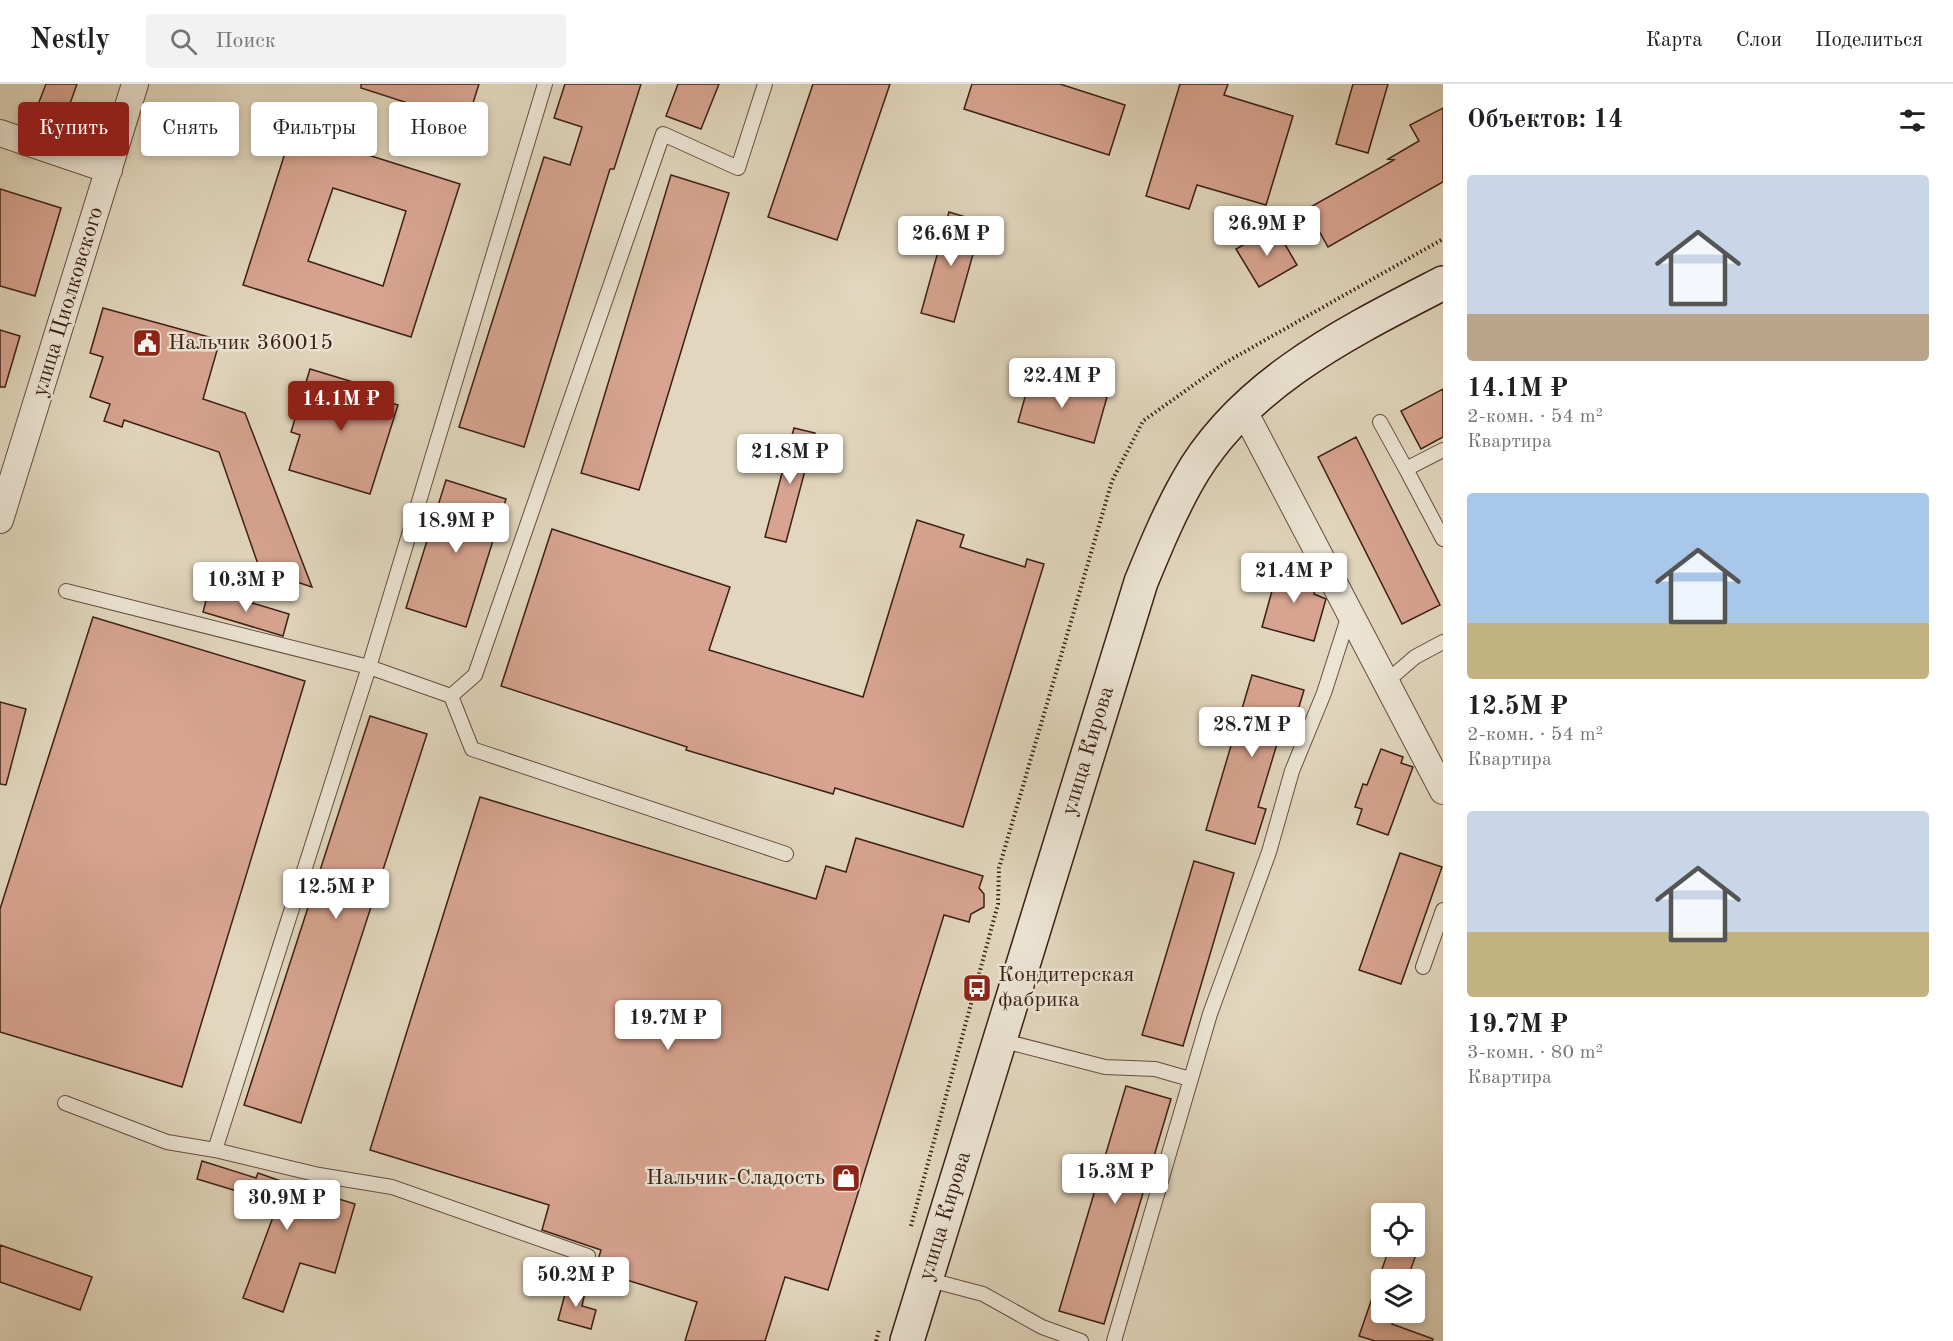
<!DOCTYPE html>
<html lang="ru">
<meta charset="utf-8">
<style>
:root{--surface:#fff;--page:#f2f2f2;--text:#202124;--muted:#757577;--line:#e0e0e0;--accent:#8f2418}
body{margin:0;font-family:"Old Standard TT",serif;background:var(--page);color:var(--text);height:100vh;display:flex;flex-direction:column;font-size:22px;white-space:nowrap}
*{box-sizing:border-box;margin:0}
p{font-size:20px;color:var(--muted)}
.icon{flex:none;width:33px;height:33px;fill:none;stroke:currentColor;stroke-width:2;stroke-linecap:round;stroke-linejoin:round}
.map{position:relative;flex:1;overflow:hidden}
.drawer{display:flex;flex-direction:column;background:var(--surface);width:510px}
.drawer>*{flex:none}
.hud{position:absolute;left:18px;top:18px;width:570px;height:54px;display:flex;gap:12px}
.controls{position:absolute;left:1371px;top:1119px;display:grid;gap:12px}
.controls a{display:grid;place-items:center;width:54px;height:54px;border-radius:6px;background:var(--surface);box-shadow:0 3px 9px #0003;font-size:30px}
.price{position:absolute;translate:-50% -51px;padding:0 14px;border-radius:6px;background:#fff;color:#222;font-size:20px;line-height:39px;filter:drop-shadow(0 2px 3px #0008)}
.price::after{content:'';position:absolute;left:50%;top:36px;width:18px;height:14px;margin-left:-9px;background:inherit;clip-path:polygon(0 0,100% 0,50% 100%)}
.price.current{background:var(--accent);color:#fff}
ul{padding:0;list-style:none}
li{display:grid;align-content:center;gap:12px;height:318px;padding:0 24px}
li span{display:grid;place-items:center;height:186px;border-radius:6px;color:#555}
li>.icon{margin-inline-start:auto}
span .icon{width:108px;height:108px;fill:#fffc;stroke-width:1}
li b{font-size:26px}
h2{display:flex;justify-content:space-between;align-items:center;height:72px;padding:0 24px;font-size:26px}
.tag{padding:0 21px;border-radius:6px;background:var(--surface);box-shadow:0 3px 9px #0003;font-size:21px;line-height:54px}
.tag.current{background:var(--accent);color:#fff}
header{display:flex;align-items:center;gap:36px;box-sizing:border-box;height:84px;padding:0 30px;background:var(--surface);border-bottom:2px solid var(--line)}
header strong{font-size:28px}
nav{display:flex;gap:33px;margin-inline-start:auto;font-size:21px}
.search{width:420px;height:54px;background:var(--page);display:flex;align-items:center;gap:15px;box-sizing:border-box;padding:0 21px;border-radius:6px;color:var(--muted);font-size:22px}
main{display:flex;flex:1;min-height:0}
.map>svg:first-child{display:block}
</style>
<header>
<strong>Nestly</strong>
<div class="search"><svg class="icon" aria-label="search" viewBox="0 0 24 24"><circle cx="10" cy="10" r="6"/><path d="M15 15l6 6"/></svg>Поиск</div>
<nav><a>Карта</a><a>Слои</a><a>Поделиться</a></nav>
</header>
<main>
<div class="map">
<svg width="1443" height="1257" viewBox="0 0 1443 1257">
<rect width="100%" height="100%" fill="#e2d7be"/>
<filter id="stains"><feTurbulence type="fractalNoise" baseFrequency=".00333" numOctaves="4"/><feColorMatrix values="0 0 0 0 .2 0 0 0 0 .09 0 0 0 0 .02 0 0 0 .5 -.17"/></filter>
<radialGradient id="worn" r=".72"><stop offset=".6" stop-color="#630" stop-opacity="0"/><stop offset="1" stop-color="#630" stop-opacity=".3"/></radialGradient>
<path fill="#d8a491" stroke="#3b2015" stroke-width="1.5" fill-rule="evenodd" d="M 46,0 L 77,0 L 67,28 L 39,18 Z
M 361,0 L 479,0 L 467,38 L 361,4 Z
M 565,0 L 641,0 L 614,85 L 610,85 L 524,363 L 459,343 L 544,73 L 570,81 L 582,43 L 554,34 Z
M 678,0 L 719,0 L 701,45 L 666,32 Z
M 813,0 L 890,0 L 837,156 L 768,133 Z
M 972,0 L 1060,0 L 1125,21 L 1109,71 L 964,25 Z
M 1180,0 L 1228,0 L 1224,11 L 1293,32 L 1266,121 L 1197,101 L 1189,125 L 1146,112 Z
M 1353,0 L 1388,0 L 1368,69 L 1336,60 Z
M 1443,24 L 1443,98 L 1328,163 L 1307,125 L 1394,76 L 1388,75 L 1419,57 L 1410,41 Z
M 292,47 L 460,100 L 411,253 L 243,201 ZM 333,104 L 406,127 L 383,202 L 308,177 Z
M 671,91 L 729,109 L 639,406 L 581,389 Z
M 0,105 L 61,124 L 35,212 L 0,202 Z
M 949,128 L 982,138 L 954,238 L 921,229 Z
M 1275,143 L 1297,181 L 1259,203 L 1236,165 Z
M 103,224 L 220,256 L 203,315 L 245,329 L 312,503 L 260,486 L 219,368 L 124,336 L 122,343 L 104,337 L 110,320 L 90,313 L 103,273 L 90,269 Z
M 0,246 L 20,252 L 5,303 L 0,303 Z
M 310,285 L 363,301 L 361,310 L 398,321 L 370,410 L 289,386 L 300,351 L 291,348 Z
M 1031,292 L 1107,313 L 1094,359 L 1018,338 Z
M 1443,305 L 1443,353 L 1421,365 L 1401,327 Z
M 794,344 L 815,349 L 786,458 L 765,453 Z
M 1356,353 L 1440,521 L 1402,540 L 1318,373 Z
M 446,396 L 506,415 L 466,543 L 406,524 Z
M 917,436 L 964,451 L 960,463 L 1025,483 L 1027,475 L 1044,480 L 963,743 L 835,704 L 833,710 L 686,666 L 687,663 L 501,602 L 552,445 L 730,503 L 709,566 L 863,613 Z
M 1280,478 L 1305,485 L 1302,496 L 1317,500 L 1314,510 L 1326,515 L 1314,557 L 1262,543 Z
M 209,506 L 289,530 L 283,552 L 203,528 Z
M 93,533 L 305,597 L 182,1003 L 0,948 L 0,825 Z
M 1252,591 L 1304,606 L 1293,643 L 1283,640 L 1258,723 L 1266,725 L 1255,760 L 1206,746 Z
M 0,618 L 26,625 L 6,701 L 0,700 Z
M 370,632 L 427,650 L 301,1039 L 244,1021 Z
M 1381,665 L 1403,673 L 1401,679 L 1413,683 L 1388,751 L 1357,740 L 1362,725 L 1355,723 L 1363,700 L 1367,701 Z
M 480,713 L 816,815 L 826,782 L 846,788 L 856,754 L 983,792 L 979,804 L 984,810 L 984,823 L 971,830 L 969,838 L 944,831 L 828,1206 L 785,1193 L 765,1257 L 685,1257 L 697,1218 L 595,1186 L 601,1166 L 542,1146 L 549,1121 L 370,1066 Z
M 1400,769 L 1442,783 L 1401,900 L 1359,886 Z
M 1194,777 L 1234,789 L 1183,962 L 1142,951 Z
M 1126,1002 L 1171,1015 L 1104,1240 L 1059,1227 Z
M 202,1077 L 256,1094 L 258,1089 L 326,1113 L 326,1111 L 355,1120 L 335,1189 L 300,1179 L 283,1228 L 243,1214 L 273,1133 L 245,1123 L 250,1111 L 197,1095 Z
M 0,1161 L 92,1193 L 80,1226 L 0,1198 Z
M 1390,1162 L 1419,1162 L 1407,1196 L 1382,1196 L 1382,1228 L 1396,1228 L 1392,1240 L 1433,1255 L 1432,1257 L 1375,1257 L 1359,1252 Z
M 568,1199 L 586,1204 L 582,1222 L 596,1226 L 591,1245 L 558,1236 Z"/>
<g fill="none" stroke-linecap="round" stroke-linejoin="round">
<g stroke="#654e3f" stroke-width="16">
<path id="service" d="M 1380,338 L 1406,385
M 1443,366 L 1406,385 L 1443,455
M 66,507 L 369,583 L 451,612 L 472,665 L 786,770
M 1386,598 L 1415,573 L 1443,558
M 451,612 L 475,591 L 663,50 L 738,84 L 765,0
M 1423,883 L 1443,826
M 1000,956 L 1105,983 L 1155,985 L 1190,995
M 65,1019 L 167,1058 L 215,1066 L 369,583 L 545,0
M 215,1066 L 319,1091 L 392,1103 L 588,1172
M 926,1195 L 983,1210 L 1042,1243 L 1081,1257
M 1114,1257 L 1210,930 L 1269,768 L 1292,687 L 1324,609 L 1349,531"/>
</g>
<g stroke="#654e3f" stroke-width="28">
<path id="minor" d="M 0,49 L 109,86
M 1244,327 L 1443,707
M 0,436 L 135,0"/>
</g>
<g stroke="#3b2015" stroke-width="36">
<path id="secondary" d="M 907,1257 L 1141,498 C 1155,464 1169,430 1187,398 C 1241,300 1348,248 1443,199"/>
</g>
<path stroke="#3b2015" stroke-width="4" stroke-dasharray="1.5 3" stroke-linecap="butt" d="M 911,1142 L 998,820 L 999,784 L 1112,397 L 1143,337 L 1223,280 L 1443,155
M 876,1257 L 879,1246"/>
<use href="#service" stroke="#ece5d5" stroke-width="14"/>
<use href="#minor" stroke="#ece5d5" stroke-width="26"/>
<use href="#secondary" stroke="#ece5d5" stroke-width="33"/>
</g>
<defs>
<g id="civic-square" transform="scale(1.5)"><rect x="-9" y="-9" width="18" height="18" rx="4" fill="#8f2418" stroke="#ece5d5"/><path d="M-.6-6.5H3V-4.5H.6V-3L4-1V1h2V6H-6V1h2V-1L-.6-3ZM-1.2 2.5V6h2.4V2.5Z" fill="#fff"/></g>
<g id="bus-square" transform="scale(1.5)"><rect x="-9" y="-9" width="18" height="18" rx="4" fill="#8f2418" stroke="#ece5d5"/><path d="M-5-6H5V4H4V6H2V4H-2V6H-4V4H-5ZM-3.5-4V0h7V-4ZM-3.5 1.2v1.5H-2V1.2ZM2 1.2v1.5H3.5V1.2Z" fill="#fff"/></g>
<g id="shop-square" transform="scale(1.5)"><rect x="-9" y="-9" width="18" height="18" rx="4" fill="#8f2418" stroke="#ece5d5"/><path d="M-5-2.5h2.3a2.7 3.5 0 0 1 5.4 0H5L5.5 6h-11ZM-1.5-2.5h3a1.5 2.3 0 0 0-3 0Z" fill="#fff"/></g>
</defs>
<g fill-rule="evenodd">
<use href="#civic-square" x="147" y="259"/>
<use href="#bus-square" x="977" y="904"/>
<use href="#shop-square" x="846" y="1094"/>
</g>
<g text-anchor="middle" dominant-baseline="central" stroke-width="5" stroke-linejoin="round" paint-order="stroke">
<g font-size="22" fill="#3b2015" stroke="#ece5d5">
<text transform="translate(68 218) rotate(-73)">улица Циолковского</text>
<text transform="translate(1088 667) rotate(-73)">улица Кирова</text>
<text transform="translate(945 1132) rotate(-73)">улица Кирова</text>
</g>
<g font-size="22" fill="#3b2015" stroke="#ece5d5" text-anchor="start">
<text x="168" y="259">Нальчик 360015</text>
<text x="998" y="891">Кондитерская<tspan x="998" dy="25">фабрика</tspan></text>
<text x="825" y="1094" text-anchor="end">Нальчик-Сладость</text>
</g>
</g>
<rect width="100%" height="100%" filter="url(#stains)"/>
<rect width="100%" height="100%" fill="url(#worn)"/>
</svg>
<div class="controls">
<a><svg class="icon" aria-label="locate" viewBox="0 0 24 24"><circle cx="12" cy="12" r="6"/><path d="M12 2v4M12 18v4M2 12h4M18 12h4"/></svg></a>
<a><svg class="icon" aria-label="layers" viewBox="0 0 24 24"><path d="M12 4l9 5-9 5-9-5zM3 14l9 5 9-5"/></svg></a>
</div>
<b class="price" style="left:1267px;top:173px">26.9M ₽</b>
<b class="price" style="left:951px;top:183px">26.6M ₽</b>
<b class="price" style="left:1062px;top:325px">22.4M ₽</b>
<b class="price current" style="left:341px;top:348px">14.1M ₽</b>
<b class="price" style="left:790px;top:401px">21.8M ₽</b>
<b class="price" style="left:456px;top:470px">18.9M ₽</b>
<b class="price" style="left:1294px;top:520px">21.4M ₽</b>
<b class="price" style="left:246px;top:529px">10.3M ₽</b>
<b class="price" style="left:1252px;top:674px">28.7M ₽</b>
<b class="price" style="left:336px;top:836px">12.5M ₽</b>
<b class="price" style="left:668px;top:967px">19.7M ₽</b>
<b class="price" style="left:1115px;top:1121px">15.3M ₽</b>
<b class="price" style="left:287px;top:1147px">30.9M ₽</b>
<b class="price" style="left:576px;top:1224px">50.2M ₽</b>
<div class="hud">
<a class="tag current">Купить</a>
<a class="tag">Снять</a>
<a class="tag">Фильтры</a>
<a class="tag">Новое</a>
</div>
</div>
<section class="drawer">
<h2>Объектов: 14<svg class="icon" aria-label="filters" viewBox="0 0 24 24"><path d="M4 7h16M4 17h16"/><circle cx="9" cy="7" r="2"/><circle cx="15" cy="17" r="2"/></svg></h2>
<ul>
<li><span style="background:linear-gradient(#c9d6e8 75%,#b9a48a 0)"><svg class="icon" aria-label="home" viewBox="0 0 24 24"><path d="M3 11l9-7 9 7M6 9v11h12V9"/></svg></span><div><b>14.1M ₽</b><p>2-комн. · 54 m²</p><p>Квартира</p></div></li>
<li><span style="background:linear-gradient(#a9c7e8 70%,#c2b280 0)"><svg class="icon" aria-label="home" viewBox="0 0 24 24"><path d="M3 11l9-7 9 7M6 9v11h12V9"/></svg></span><div><b>12.5M ₽</b><p>2-комн. · 54 m²</p><p>Квартира</p></div></li>
<li><span style="background:linear-gradient(#c9d6e8 65%,#c2b280 0)"><svg class="icon" aria-label="home" viewBox="0 0 24 24"><path d="M3 11l9-7 9 7M6 9v11h12V9"/></svg></span><div><b>19.7M ₽</b><p>3-комн. · 80 m²</p><p>Квартира</p></div></li>
</ul>
</section>
</main>
